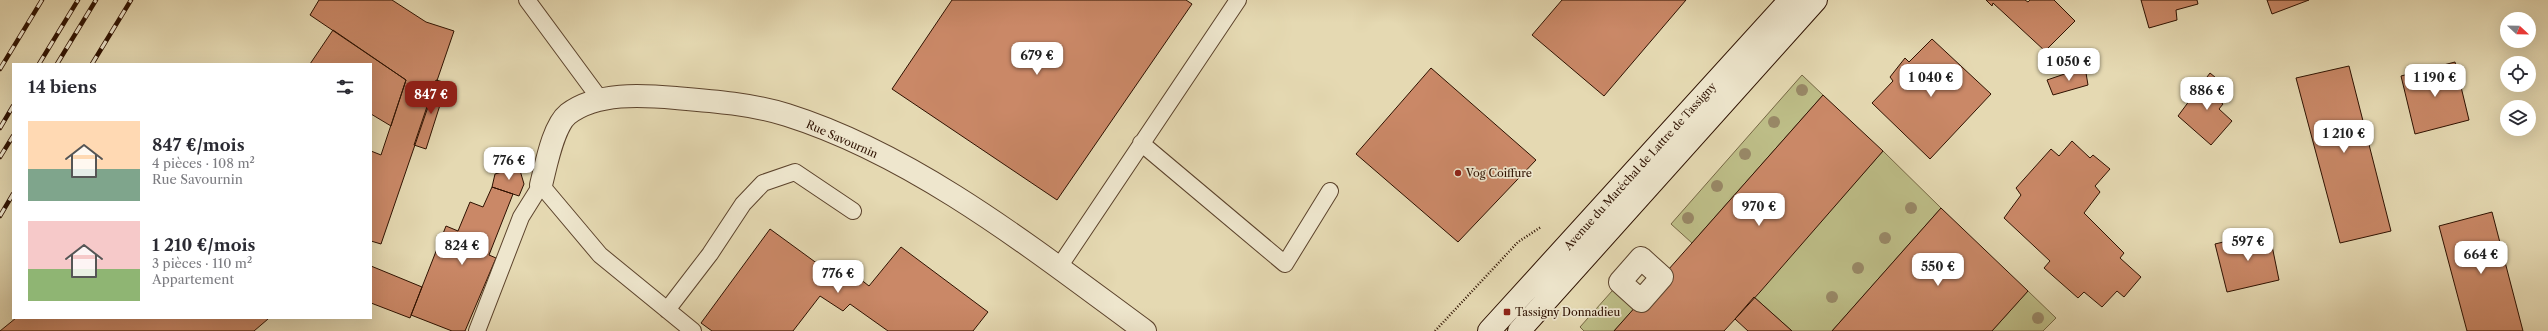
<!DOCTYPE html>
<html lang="fr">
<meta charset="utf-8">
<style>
:root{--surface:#fff;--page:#f2f2f3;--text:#2b2b33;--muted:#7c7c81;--accent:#8f2418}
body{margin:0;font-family:"Libre Caslon Text",serif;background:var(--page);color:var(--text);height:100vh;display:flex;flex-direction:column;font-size:15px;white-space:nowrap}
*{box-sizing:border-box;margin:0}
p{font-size:13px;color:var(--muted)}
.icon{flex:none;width:22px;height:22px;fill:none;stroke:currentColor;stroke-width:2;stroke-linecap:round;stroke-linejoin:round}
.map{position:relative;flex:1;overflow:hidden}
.drawer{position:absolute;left:12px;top:63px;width:360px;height:256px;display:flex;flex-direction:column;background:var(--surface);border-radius:0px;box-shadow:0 4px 16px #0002}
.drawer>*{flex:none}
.needle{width:26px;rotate:112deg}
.tools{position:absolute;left:2500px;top:12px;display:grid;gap:8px}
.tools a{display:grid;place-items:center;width:36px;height:36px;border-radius:50%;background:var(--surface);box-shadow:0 4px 16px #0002;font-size:20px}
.price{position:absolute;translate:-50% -34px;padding:0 9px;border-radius:8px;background:#fff;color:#222;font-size:13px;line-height:26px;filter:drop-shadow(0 1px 2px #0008)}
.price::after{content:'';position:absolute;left:50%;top:24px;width:12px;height:9px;margin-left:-6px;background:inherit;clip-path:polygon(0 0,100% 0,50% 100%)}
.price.selected{background:var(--accent);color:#fff}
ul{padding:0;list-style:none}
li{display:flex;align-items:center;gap:12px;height:100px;padding:0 16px}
li span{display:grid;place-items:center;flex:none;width:112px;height:80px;border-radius:0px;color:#555}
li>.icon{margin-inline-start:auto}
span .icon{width:48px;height:48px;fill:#fffc;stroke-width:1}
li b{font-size:17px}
h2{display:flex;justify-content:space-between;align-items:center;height:48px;padding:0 16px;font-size:17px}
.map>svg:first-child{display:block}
</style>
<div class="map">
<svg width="2548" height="331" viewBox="0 0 2548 331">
<rect width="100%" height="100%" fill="#e5d9b2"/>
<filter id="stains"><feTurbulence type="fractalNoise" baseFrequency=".005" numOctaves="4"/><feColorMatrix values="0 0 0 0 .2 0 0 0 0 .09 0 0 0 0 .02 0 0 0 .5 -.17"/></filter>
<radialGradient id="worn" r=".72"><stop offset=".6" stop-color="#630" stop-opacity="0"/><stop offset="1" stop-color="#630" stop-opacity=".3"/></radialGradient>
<path fill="#bdbd87" stroke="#766744" d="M 1802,75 L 1823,95 L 1692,243 L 1671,224 Z
M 1883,151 L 1941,208 L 1832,331 L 1792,331 L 1754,297 Z
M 1620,282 L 1641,301 L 1614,331 L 1584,331 L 1580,327 Z
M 2028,291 L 2056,318 L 2043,331 L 1992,331 Z"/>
<path fill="#ca8867" stroke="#2e1100" d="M 319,0 L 392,0 L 426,22 L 454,31 L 381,244 L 371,241 L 371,151 L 381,155 L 406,80 L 310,15 Z
M 952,0 L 1186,0 L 1192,4 L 1057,200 L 892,89 Z
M 1562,0 L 1686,0 L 1604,96 L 1532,35 Z
M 1986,0 L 2025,0 L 2028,2 L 2030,0 L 2054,0 L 2075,21 L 2045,51 L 1993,3 L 1992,6 Z
M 2141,0 L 2197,0 L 2198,4 L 2176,10 L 2177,20 L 2149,28 Z
M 2267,0 L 2309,0 L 2272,14 Z
M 333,30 L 406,80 L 391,126 L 371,114 L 371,64 L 310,64 Z
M 1932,39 L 1991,94 L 1930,159 L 1872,103 L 1893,81 L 1890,77 L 1905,58 L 1909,62 Z
M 2455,62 L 2469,120 L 2415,134 L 2401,76 Z
M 2349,66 L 2391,231 L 2340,243 L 2296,78 Z
M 2085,67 L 2088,85 L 2053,95 L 2047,80 Z
M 1431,68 L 1536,160 L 1458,242 L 1356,154 Z
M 2210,73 L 2227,87 L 2217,99 L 2223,104 L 2219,109 L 2232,121 L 2211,145 L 2178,116 Z
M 436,80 L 447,83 L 426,149 L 414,145 Z
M 1823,95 L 1883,151 L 1760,292 L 1724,331 L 1614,331 Z
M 2072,141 L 2090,158 L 2093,155 L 2110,169 L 2095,186 L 2100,192 L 2084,213 L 2124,253 L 2120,258 L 2141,277 L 2124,297 L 2117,291 L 2102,307 L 2084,292 L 2078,298 L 2044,268 L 2050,261 L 2004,218 L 2021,195 L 2016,188 L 2051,149 L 2059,156 Z
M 519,167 L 524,184 L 519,196 L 492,187 L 495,174 Z
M 492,187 L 513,194 L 489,255 L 496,258 L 465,331 L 452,331 L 411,315 L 446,226 L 458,231 L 470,202 L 483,207 Z
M 1941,208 L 2028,291 L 1992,331 L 1832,331 Z
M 2492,212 L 2523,331 L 2467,331 L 2439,226 Z
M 770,229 L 833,275 L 841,264 L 869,286 L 901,247 L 988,312 L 973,331 L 888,331 L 850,304 L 843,311 L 820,296 L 793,331 L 712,331 L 701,323 Z
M 2269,231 L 2279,280 L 2227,292 L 2215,244 Z
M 371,266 L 422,287 L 410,318 L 371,303 Z
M 1754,297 L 1792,331 L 1748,331 L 1735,319 Z
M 16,318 L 267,318 L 268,319 L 254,331 L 0,331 Z"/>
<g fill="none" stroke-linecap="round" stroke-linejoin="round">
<g stroke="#5c432c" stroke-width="18">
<path id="service" d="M 527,0 L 600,99
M 1141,143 L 1285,264 L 1330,191
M 1059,267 L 1238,0
M 667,310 L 710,254 L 743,204 L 763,183 L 795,172 L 853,211
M 477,331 L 521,217 L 541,185 L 600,255 L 693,331"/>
</g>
<g stroke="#5c432c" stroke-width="24">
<path id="pedestrian" d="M 1641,258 L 1662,277 L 1641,301 L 1620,282 Z"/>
</g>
<g stroke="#5c432c" stroke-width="24">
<path id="minor" d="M 541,185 C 546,166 553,126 568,114 C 597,92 642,95 676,98 C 713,101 752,104 787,115 C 917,156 1036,251 1145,331"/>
</g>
<g stroke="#2e1100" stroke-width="24">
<path id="secondary" d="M 1489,331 L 1790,0
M 1519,331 L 1816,0"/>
</g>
<path stroke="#2e1100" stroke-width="2.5" stroke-dasharray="1 2" stroke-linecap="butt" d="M 1435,331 L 1518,242 L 1541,227"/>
<use href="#service" stroke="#eee6cd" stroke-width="16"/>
<use href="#pedestrian" stroke="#eee6cd" stroke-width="22"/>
<use href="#minor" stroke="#eee6cd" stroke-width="22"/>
<use href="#secondary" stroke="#eee6cd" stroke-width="22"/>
<g stroke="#2e1100" stroke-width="4.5">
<path id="rail" d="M 39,64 L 78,0
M 57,64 L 96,0
M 92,64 L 131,0
M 0,69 L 42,0
M 0,128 L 13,106
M 0,157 L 13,136
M 0,216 L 13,194"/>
</g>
<use href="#rail" stroke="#eee6cd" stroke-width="3" stroke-dasharray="9" stroke-linecap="butt"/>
</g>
<g fill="#988866">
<circle cx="1802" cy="90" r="6"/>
<circle cx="1774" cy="122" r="6"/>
<circle cx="1745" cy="154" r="6"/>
<circle cx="1717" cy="186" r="6"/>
<circle cx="1911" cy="208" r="6"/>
<circle cx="1688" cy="218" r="6"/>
<circle cx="1885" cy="238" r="6"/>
<circle cx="1858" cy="268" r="6"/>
<circle cx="1832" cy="297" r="6"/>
<circle cx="2038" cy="318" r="6"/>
</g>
<g fill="#8f2418" stroke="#eee6cd" stroke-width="1.5">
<circle cx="1458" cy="173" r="4"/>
<rect x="1503" y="308" width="8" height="8" rx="2"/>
</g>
<g text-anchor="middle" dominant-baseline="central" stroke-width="3.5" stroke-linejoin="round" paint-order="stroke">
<g font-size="11" fill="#2e1100" stroke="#eee6cd">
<text transform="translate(842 139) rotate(24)">Rue Savournin</text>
<text transform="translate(1640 166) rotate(-48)">Avenue du Maréchal de Lattre de Tassigny</text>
</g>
<g font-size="11" fill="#2e1100" stroke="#eee6cd" text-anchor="start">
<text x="1466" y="173">Vog Coiffure</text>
<text x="1515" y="312">Tassigny Donnadieu</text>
</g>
</g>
<rect width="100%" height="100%" filter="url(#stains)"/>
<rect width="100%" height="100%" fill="url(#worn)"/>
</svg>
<div class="tools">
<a><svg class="needle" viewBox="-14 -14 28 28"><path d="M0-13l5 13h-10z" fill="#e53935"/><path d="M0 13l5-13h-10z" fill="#7c7c81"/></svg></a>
<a><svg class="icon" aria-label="locate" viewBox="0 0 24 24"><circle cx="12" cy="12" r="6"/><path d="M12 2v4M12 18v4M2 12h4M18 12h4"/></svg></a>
<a><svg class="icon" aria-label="layers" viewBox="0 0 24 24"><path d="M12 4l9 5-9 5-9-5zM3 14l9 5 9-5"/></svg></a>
</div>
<b class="price" style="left:1037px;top:76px">679 €</b>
<b class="price" style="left:2069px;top:82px">1 050 €</b>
<b class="price" style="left:1931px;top:98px">1 040 €</b>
<b class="price" style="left:2435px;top:98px">1 190 €</b>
<b class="price" style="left:2207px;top:111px">886 €</b>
<b class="price selected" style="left:431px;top:115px">847 €</b>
<b class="price" style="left:2344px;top:154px">1 210 €</b>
<b class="price" style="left:509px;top:181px">776 €</b>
<b class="price" style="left:1759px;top:227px">970 €</b>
<b class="price" style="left:2248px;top:262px">597 €</b>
<b class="price" style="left:462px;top:266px">824 €</b>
<b class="price" style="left:2481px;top:275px">664 €</b>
<b class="price" style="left:1938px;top:287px">550 €</b>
<b class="price" style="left:838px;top:294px">776 €</b>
<section class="drawer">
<h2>14 biens<svg class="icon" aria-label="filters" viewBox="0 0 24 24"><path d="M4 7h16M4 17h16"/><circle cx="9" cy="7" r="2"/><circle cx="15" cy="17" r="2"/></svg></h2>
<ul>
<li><span style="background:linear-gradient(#ffd9b3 60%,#7fa58c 0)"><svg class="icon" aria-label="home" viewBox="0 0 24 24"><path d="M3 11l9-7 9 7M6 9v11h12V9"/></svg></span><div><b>847 €/mois</b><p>4 pièces · 108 m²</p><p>Rue Savournin</p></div></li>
<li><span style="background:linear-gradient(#f6c9c9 60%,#8fb573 0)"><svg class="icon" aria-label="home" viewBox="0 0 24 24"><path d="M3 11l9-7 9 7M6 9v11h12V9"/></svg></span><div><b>1 210 €/mois</b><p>3 pièces · 110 m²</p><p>Appartement</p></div></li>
</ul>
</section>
</div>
